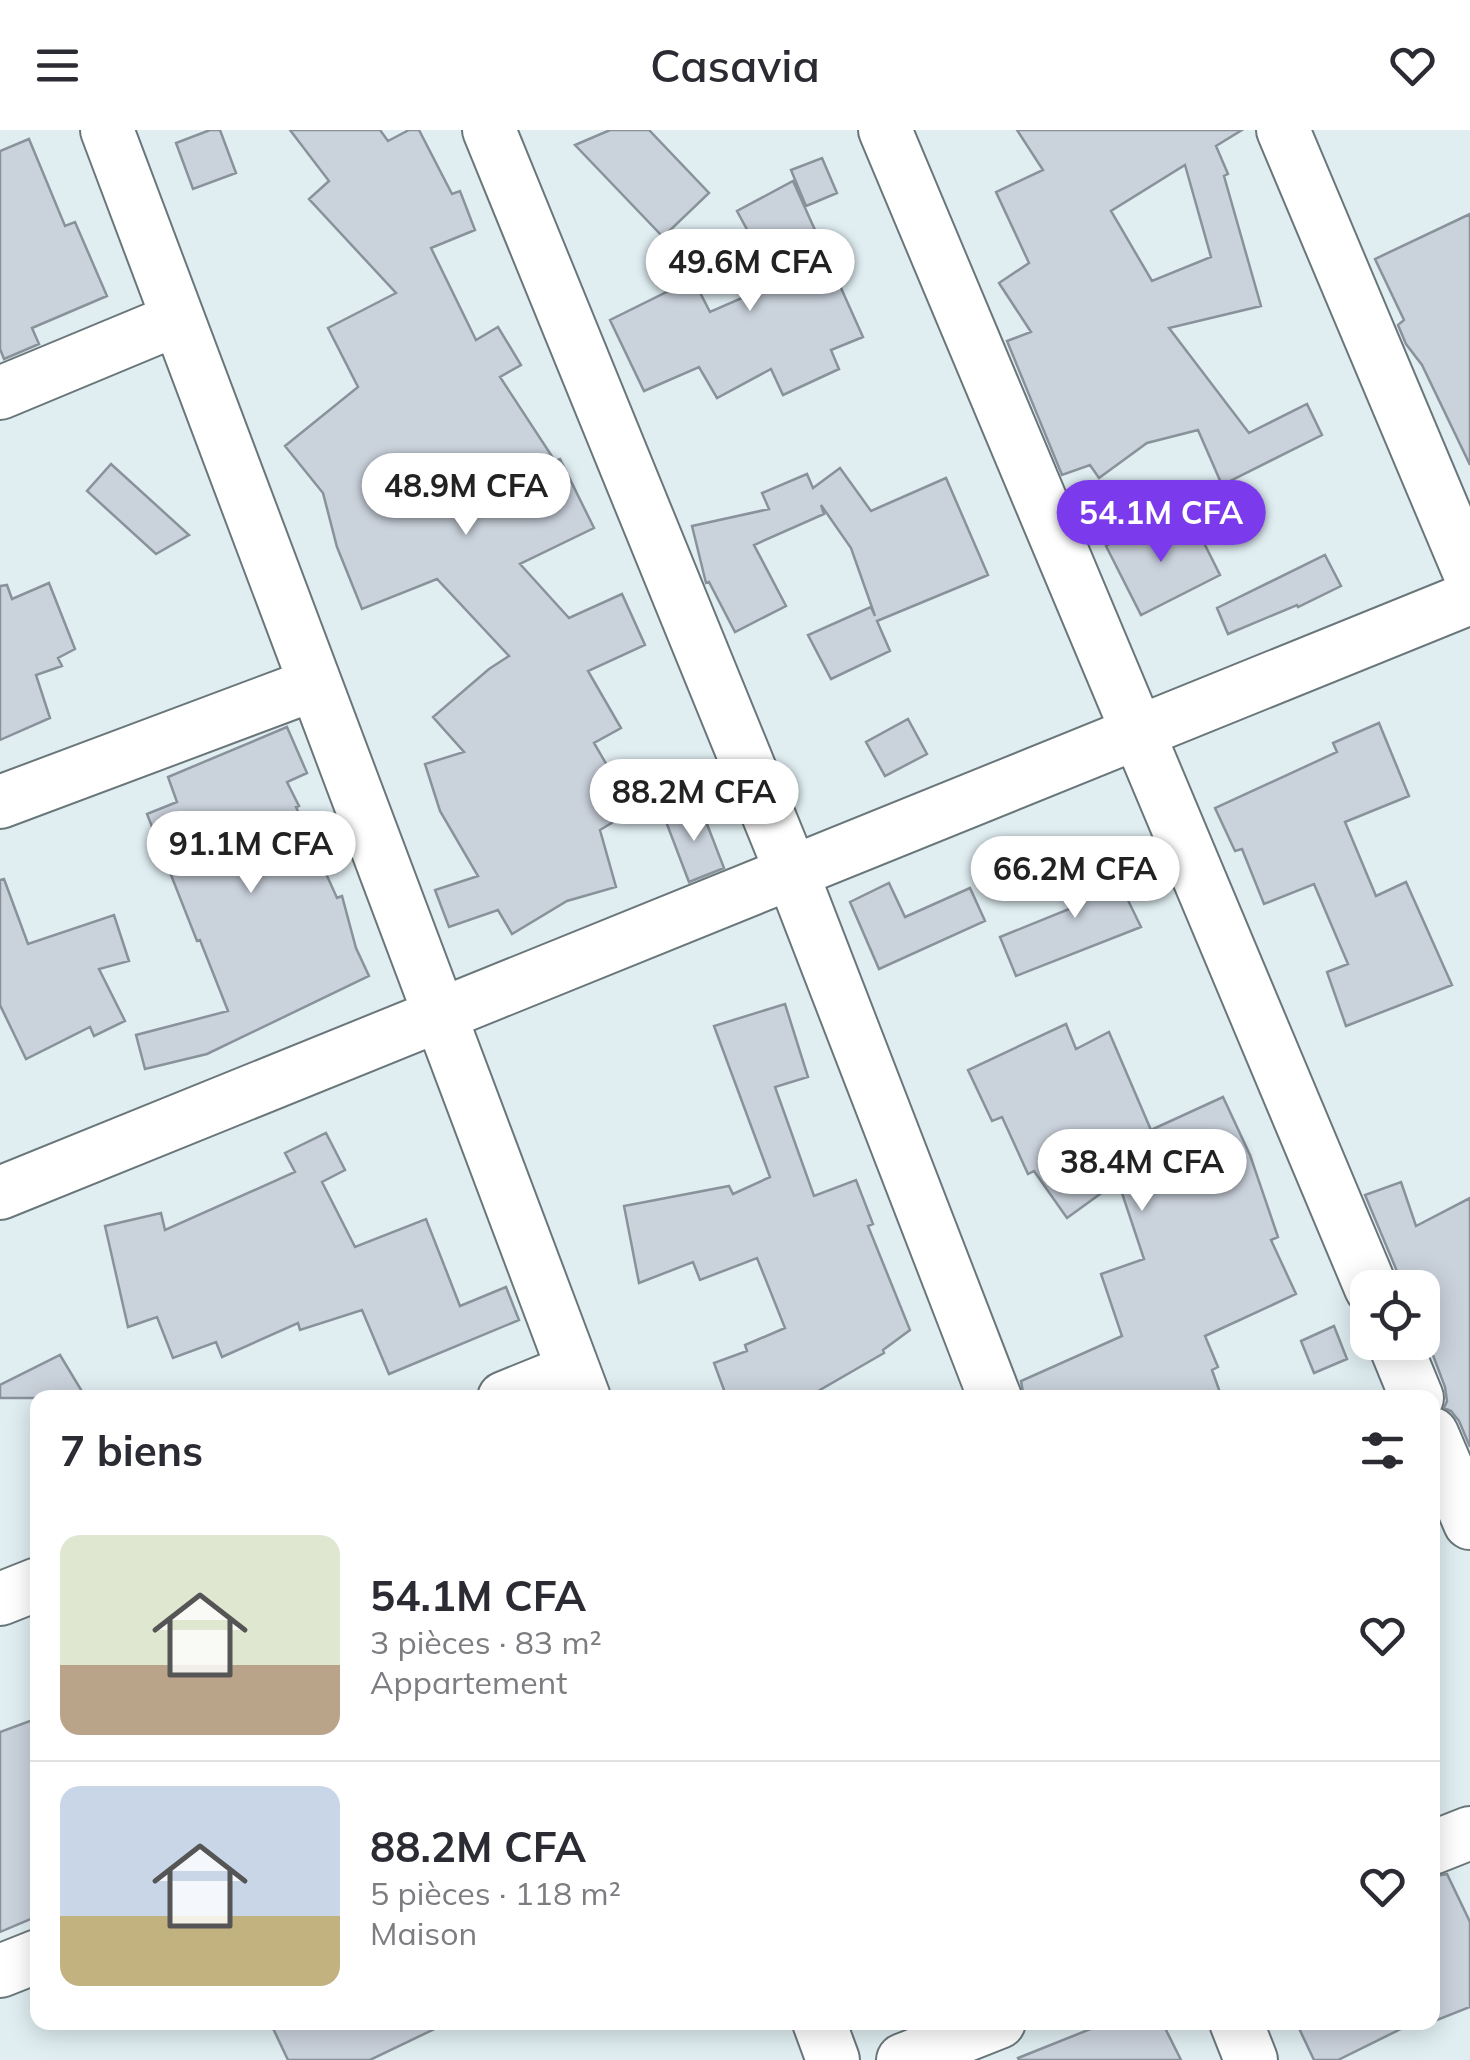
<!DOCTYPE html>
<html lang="fr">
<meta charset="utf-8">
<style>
:root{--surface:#fff;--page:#f2f2f3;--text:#2b2b33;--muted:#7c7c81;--line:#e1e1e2;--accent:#7c3aed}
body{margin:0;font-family:Mulish,sans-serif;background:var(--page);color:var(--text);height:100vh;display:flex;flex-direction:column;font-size:38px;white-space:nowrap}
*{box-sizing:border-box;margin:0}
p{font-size:32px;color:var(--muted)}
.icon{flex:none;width:55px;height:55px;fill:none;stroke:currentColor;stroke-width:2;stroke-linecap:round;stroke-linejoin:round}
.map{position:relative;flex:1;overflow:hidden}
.panel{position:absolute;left:30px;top:1260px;width:1410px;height:640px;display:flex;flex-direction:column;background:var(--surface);border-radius:20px;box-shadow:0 5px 25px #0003}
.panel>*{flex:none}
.tools{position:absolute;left:1350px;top:1140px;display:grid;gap:20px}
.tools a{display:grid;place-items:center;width:90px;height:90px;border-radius:20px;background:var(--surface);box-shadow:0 5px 25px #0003;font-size:50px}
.price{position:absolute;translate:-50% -85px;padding:0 22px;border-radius:35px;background:#fff;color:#222;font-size:32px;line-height:65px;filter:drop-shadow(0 2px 5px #0008)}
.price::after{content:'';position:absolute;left:50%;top:60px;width:30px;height:22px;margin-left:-15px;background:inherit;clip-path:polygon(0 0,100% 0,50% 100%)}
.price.active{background:var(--accent);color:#fff}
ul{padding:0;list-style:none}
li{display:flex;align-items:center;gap:30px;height:250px;padding:0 30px}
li+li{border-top:2px solid var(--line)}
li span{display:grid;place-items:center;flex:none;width:280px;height:200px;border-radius:20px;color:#555}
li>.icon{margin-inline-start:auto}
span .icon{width:120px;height:120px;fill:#fffc;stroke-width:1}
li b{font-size:42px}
h2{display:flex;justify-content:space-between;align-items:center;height:120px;padding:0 30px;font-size:42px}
header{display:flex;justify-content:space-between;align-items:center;height:130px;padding:0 30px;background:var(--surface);font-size:45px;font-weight:600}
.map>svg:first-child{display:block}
</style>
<header><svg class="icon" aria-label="menu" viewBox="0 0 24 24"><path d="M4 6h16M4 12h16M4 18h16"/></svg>Casavia<svg class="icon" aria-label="heart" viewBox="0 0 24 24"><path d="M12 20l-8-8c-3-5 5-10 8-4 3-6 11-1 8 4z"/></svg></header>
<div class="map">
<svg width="1470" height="1930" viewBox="0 0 1470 1930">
<rect width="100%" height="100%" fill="#e0eef2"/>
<path fill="#cad2dc" stroke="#89929b" stroke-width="2.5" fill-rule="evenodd" d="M 210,0 L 220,0 L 236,43 L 193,59 L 176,13 Z
M 290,0 L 380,0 L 388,11 L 409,0 L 419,0 L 452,64 L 460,61 L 475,100 L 431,118 L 476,210 L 498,197 L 521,235 L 500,247 L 555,331 L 560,329 L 594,398 L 520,434 L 569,488 L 622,464 L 645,515 L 588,541 L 621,598 L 594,613 L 633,680 L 600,700 L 616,757 L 567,771 L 512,804 L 498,780 L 449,797 L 435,760 L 478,746 L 440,681 L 425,634 L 464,622 L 433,587 L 489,539 L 509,526 L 437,449 L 362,479 L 337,417 L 323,363 L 285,316 L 358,257 L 328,198 L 396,163 L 309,69 L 329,51 Z
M 610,0 L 649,0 L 709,63 L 663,107 L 575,15 Z
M 1017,0 L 1242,0 L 1216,16 L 1228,44 L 1224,46 L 1261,176 L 1169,198 L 1249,303 L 1307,274 L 1322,305 L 1222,355 L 1198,300 L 1147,313 L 1099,348 L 1090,335 L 1062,345 L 1007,211 L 1031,202 L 999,153 L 1029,133 L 996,62 L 1043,40 ZM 1185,35 L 1211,127 L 1152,151 L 1111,81 Z
M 29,9 L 65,96 L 75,92 L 107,166 L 32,198 L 39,214 L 4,229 L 0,219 L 0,21 Z
M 822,28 L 837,63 L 806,76 L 791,40 Z
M 793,51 L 863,207 L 831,220 L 839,239 L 783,265 L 771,239 L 717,268 L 699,237 L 644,261 L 610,190 L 693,149 L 710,182 L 776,153 L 737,81 Z
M 1470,84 L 1470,335 L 1422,235 L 1406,214 L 1398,195 L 1404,190 L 1375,129 Z
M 111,334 L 189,405 L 156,424 L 87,361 Z
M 840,338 L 871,381 L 946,348 L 988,445 L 877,491 L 890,521 L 831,549 L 808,505 L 871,477 L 875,486 L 851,418 L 821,375 L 824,384 L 754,415 L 786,476 L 735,502 L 709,452 L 706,453 L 692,396 L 769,379 L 762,363 L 807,344 L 813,358 Z
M 1146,390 L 1162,414 L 1196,397 L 1220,445 L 1141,485 L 1106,416 Z
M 1325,425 L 1341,456 L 1298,477 L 1297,475 L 1228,504 L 1217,478 Z
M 49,453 L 75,519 L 58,528 L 62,536 L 36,545 L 50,588 L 0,610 L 0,456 L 7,455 L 12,469 Z
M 908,589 L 927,624 L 885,646 L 866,612 Z
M 1379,593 L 1409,666 L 1345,692 L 1376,766 L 1406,752 L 1452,855 L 1346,896 L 1327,842 L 1348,834 L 1314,754 L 1264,774 L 1242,719 L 1235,721 L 1215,678 L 1337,622 L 1333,613 Z
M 287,597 L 307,643 L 287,652 L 299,676 L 296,677 L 337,768 L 342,766 L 356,818 L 369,846 L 207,924 L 145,939 L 136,905 L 228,881 L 200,810 L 197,811 L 147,684 L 177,672 L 168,647 Z
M 700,676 L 724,738 L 689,752 L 665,689 Z
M 1107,727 L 1141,797 L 1016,846 L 1000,807 L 1079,775 L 1065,747 Z
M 4,749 L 28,814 L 114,785 L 129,831 L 99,839 L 125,891 L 94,906 L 90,897 L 26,929 L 0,875 L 0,750 Z
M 889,753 L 905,787 L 970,758 L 985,791 L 879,839 L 850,772 Z
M 785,874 L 808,947 L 775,957 L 814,1066 L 856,1050 L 873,1094 L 868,1096 L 910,1200 L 883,1220 L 884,1223 L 806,1268 L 727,1268 L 714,1233 L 747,1221 L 745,1215 L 785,1198 L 757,1128 L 700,1150 L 693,1132 L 639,1153 L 624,1076 L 729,1056 L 733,1064 L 770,1047 L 714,896 Z
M 1066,894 L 1076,919 L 1109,902 L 1151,1000 L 1223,967 L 1250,1025 L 1278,1107 L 1271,1110 L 1296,1164 L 1205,1206 L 1218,1237 L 1212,1240 L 1222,1268 L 1024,1268 L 1021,1251 L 1122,1206 L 1101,1144 L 1144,1129 L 1118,1051 L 1067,1088 L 1034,1041 L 1028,1044 L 1002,987 L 992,991 L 968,940 Z
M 326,1003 L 345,1040 L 322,1052 L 355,1117 L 426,1089 L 460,1176 L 506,1157 L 519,1190 L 389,1244 L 362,1180 L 300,1200 L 298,1193 L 222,1227 L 216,1212 L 173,1228 L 157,1187 L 128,1197 L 105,1096 L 161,1083 L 165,1100 L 295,1042 L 285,1023 Z
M 1401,1052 L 1416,1096 L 1470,1068 L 1470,1317 L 1459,1291 L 1451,1281 L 1444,1278 L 1447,1271 L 1445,1257 L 1422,1196 L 1422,1158 L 1400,1158 L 1399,1146 L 1365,1065 Z
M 1334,1196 L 1347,1229 L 1314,1243 L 1301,1211 Z
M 60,1225 L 86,1268 L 0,1268 L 0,1255 Z
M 38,1588 L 38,1786 L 0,1802 L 0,1602 Z
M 1447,1744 L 1470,1792 L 1470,1877 L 1432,1892 L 1432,1747 Z
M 270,1892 L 449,1892 L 370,1930 L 288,1930 Z
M 1108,1892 L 1162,1892 L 1181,1930 L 1019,1930 L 1018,1928 Z
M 1296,1892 L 1415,1892 L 1338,1930 L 1314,1930 Z"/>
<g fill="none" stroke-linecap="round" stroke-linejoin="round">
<g stroke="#6a777a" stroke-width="56">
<path id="street" d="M 107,0 L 584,1268
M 489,0 L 792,743 L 995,1268
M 885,0 L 1371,1158
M 1283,0 L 1470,444
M 0,263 L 178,189
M 0,672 L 315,554
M 0,1063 L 1470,468
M 1394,1212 L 1417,1268
M 504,1268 L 573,1240
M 1432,1304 L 1470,1393
M 0,1469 L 38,1454
M 1432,1718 L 1470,1703
M 0,1841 L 38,1826
M 819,1892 L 833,1930
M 1236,1892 L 1251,1930
M 903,1930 L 999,1892"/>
</g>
<use href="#street" stroke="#fff" stroke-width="52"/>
</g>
</svg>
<div class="tools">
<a><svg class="icon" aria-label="locate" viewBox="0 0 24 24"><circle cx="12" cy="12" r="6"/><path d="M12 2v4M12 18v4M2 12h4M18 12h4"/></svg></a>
</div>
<b class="price" style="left:750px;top:184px">49.6M CFA</b>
<b class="price" style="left:466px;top:408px">48.9M CFA</b>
<b class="price active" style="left:1161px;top:435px">54.1M CFA</b>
<b class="price" style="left:694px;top:714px">88.2M CFA</b>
<b class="price" style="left:251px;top:766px">91.1M CFA</b>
<b class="price" style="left:1075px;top:791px">66.2M CFA</b>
<b class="price" style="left:1142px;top:1084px">38.4M CFA</b>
<section class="panel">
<h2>7 biens<svg class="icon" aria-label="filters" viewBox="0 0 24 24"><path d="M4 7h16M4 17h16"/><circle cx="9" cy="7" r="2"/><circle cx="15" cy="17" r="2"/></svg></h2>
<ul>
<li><span style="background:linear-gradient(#dfe7d0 65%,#b9a48a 0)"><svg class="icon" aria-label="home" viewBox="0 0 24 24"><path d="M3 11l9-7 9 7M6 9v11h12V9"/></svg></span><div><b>54.1M CFA</b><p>3 pièces · 83 m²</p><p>Appartement</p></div><svg class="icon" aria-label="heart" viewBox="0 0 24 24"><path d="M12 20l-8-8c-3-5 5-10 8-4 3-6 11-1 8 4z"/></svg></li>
<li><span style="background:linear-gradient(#c9d6e8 65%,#c2b280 0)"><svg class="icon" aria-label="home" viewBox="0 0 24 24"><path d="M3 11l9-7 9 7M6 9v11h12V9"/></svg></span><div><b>88.2M CFA</b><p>5 pièces · 118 m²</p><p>Maison</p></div><svg class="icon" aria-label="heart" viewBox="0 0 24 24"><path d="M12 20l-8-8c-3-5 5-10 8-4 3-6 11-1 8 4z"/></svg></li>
</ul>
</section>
</div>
